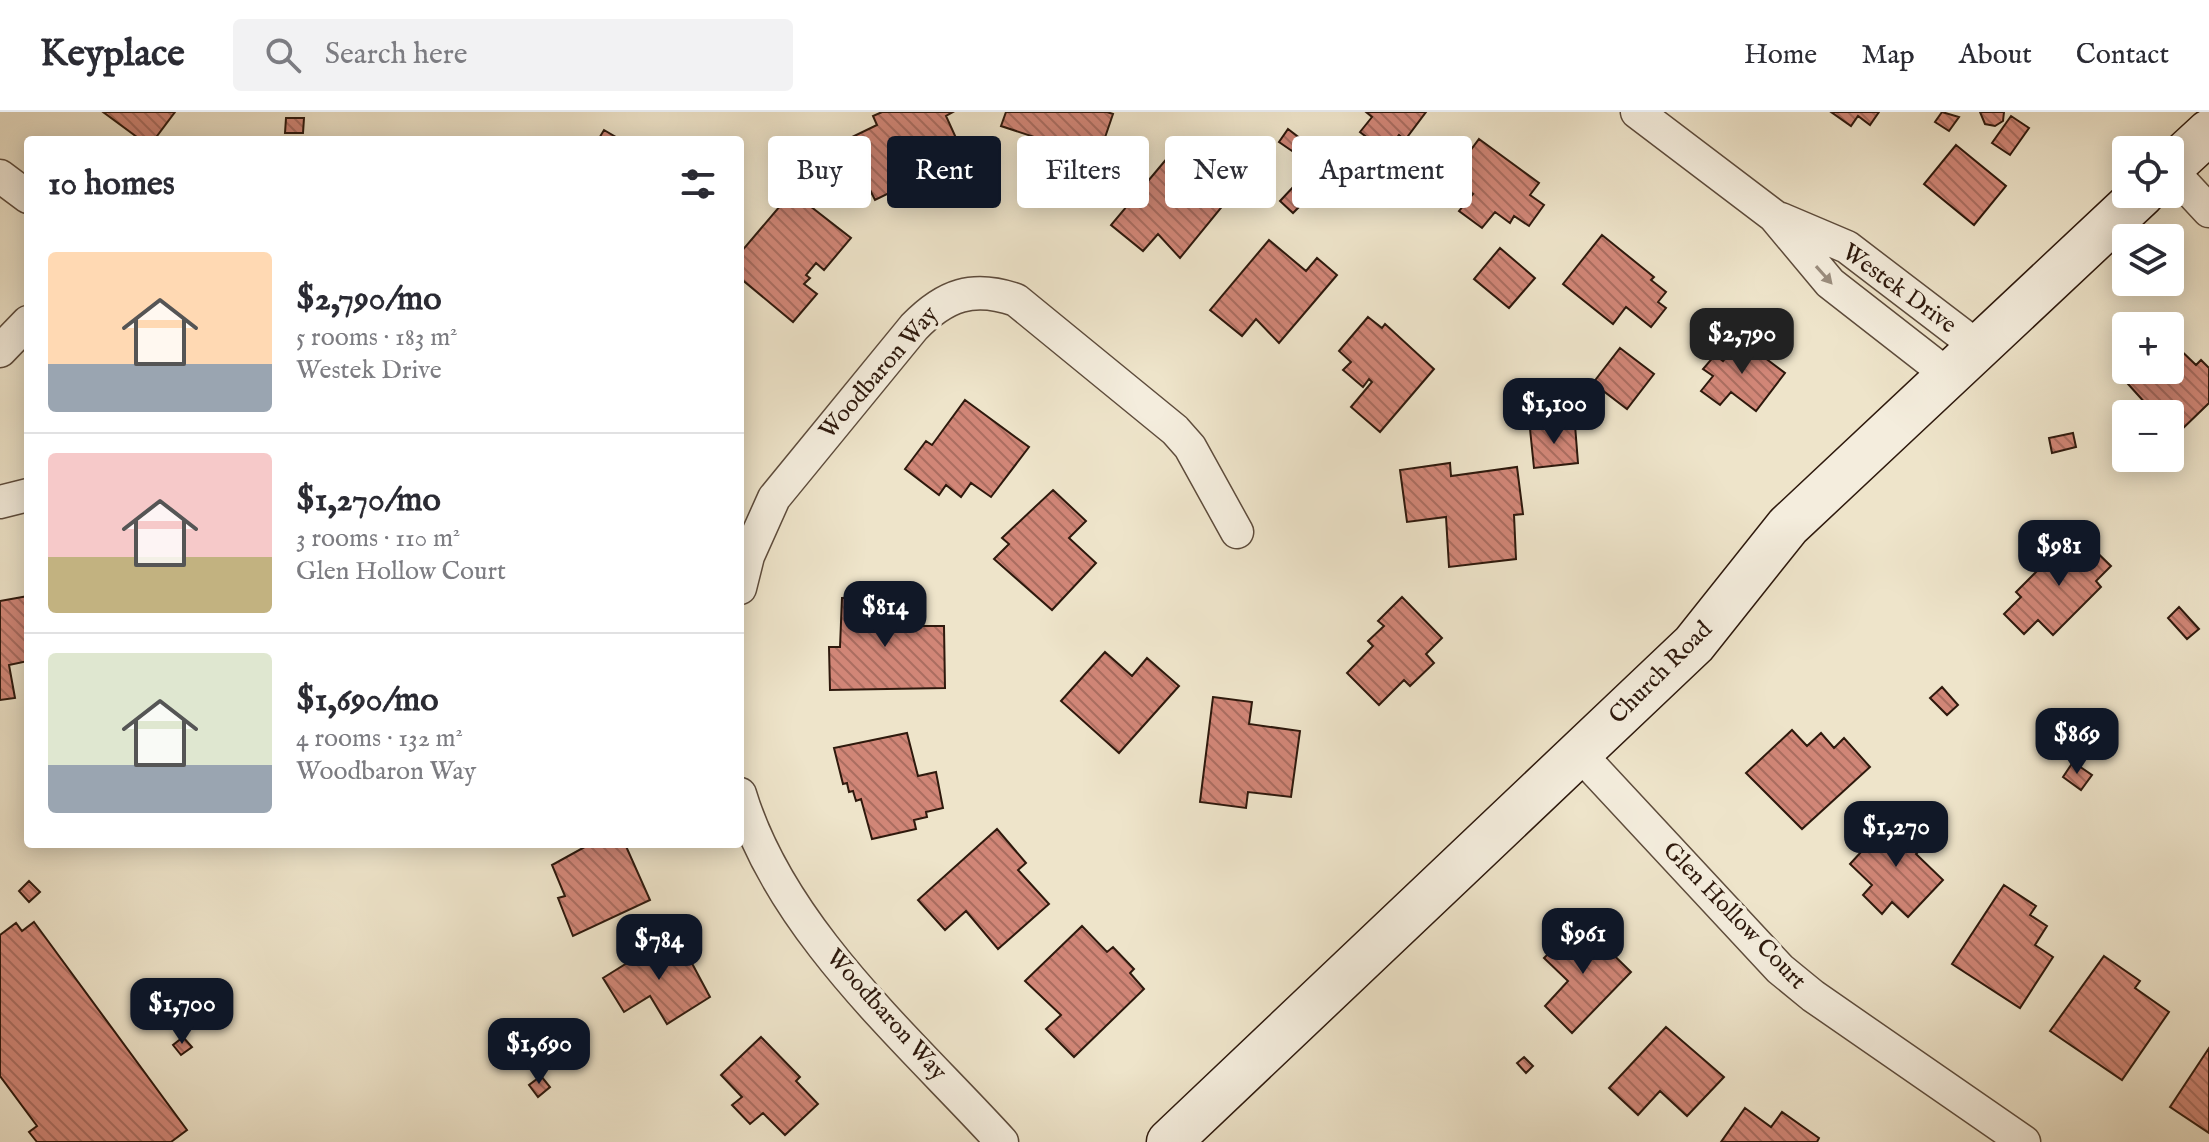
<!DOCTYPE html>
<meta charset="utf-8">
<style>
:root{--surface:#fff;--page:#f2f2f3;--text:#2b2b33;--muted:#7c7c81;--line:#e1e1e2;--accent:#111827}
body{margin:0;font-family:"IM FELL English",serif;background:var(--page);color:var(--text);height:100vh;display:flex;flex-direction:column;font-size:30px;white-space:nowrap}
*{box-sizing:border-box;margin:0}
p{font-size:26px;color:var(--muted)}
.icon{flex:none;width:44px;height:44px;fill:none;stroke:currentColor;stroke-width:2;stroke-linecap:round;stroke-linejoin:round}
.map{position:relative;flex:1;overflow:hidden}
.details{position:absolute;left:24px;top:24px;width:720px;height:712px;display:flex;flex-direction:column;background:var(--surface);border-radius:8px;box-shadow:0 4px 20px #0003}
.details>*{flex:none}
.banner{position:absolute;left:768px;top:24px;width:760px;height:72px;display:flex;gap:16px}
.buttons{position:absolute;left:2112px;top:24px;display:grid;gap:16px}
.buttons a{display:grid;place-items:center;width:72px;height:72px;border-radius:8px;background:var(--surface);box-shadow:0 4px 20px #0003;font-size:40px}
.price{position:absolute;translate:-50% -68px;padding:0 18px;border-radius:16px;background:var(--accent);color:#fff;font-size:26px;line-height:52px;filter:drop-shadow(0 2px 4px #0008)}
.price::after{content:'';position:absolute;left:50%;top:48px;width:24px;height:18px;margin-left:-12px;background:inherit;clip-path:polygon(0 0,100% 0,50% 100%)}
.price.current{background:#222;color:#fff}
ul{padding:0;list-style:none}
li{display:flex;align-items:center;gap:24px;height:200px;padding:0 24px}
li+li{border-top:2px solid var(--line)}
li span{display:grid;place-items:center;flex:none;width:224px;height:160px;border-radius:8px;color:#555}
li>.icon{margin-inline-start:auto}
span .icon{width:96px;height:96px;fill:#fffc;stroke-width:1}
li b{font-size:34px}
h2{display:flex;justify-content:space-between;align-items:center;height:96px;padding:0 24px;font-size:34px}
.chip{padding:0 28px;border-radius:8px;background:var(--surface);box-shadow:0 4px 20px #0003;font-size:28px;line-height:72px}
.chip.current{background:var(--accent);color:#fff}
header{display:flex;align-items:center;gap:48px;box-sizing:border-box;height:112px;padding:0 40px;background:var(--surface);border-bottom:2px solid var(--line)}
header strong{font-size:38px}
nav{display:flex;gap:44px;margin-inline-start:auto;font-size:28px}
.search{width:560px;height:72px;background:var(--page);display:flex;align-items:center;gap:20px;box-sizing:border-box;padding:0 28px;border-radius:8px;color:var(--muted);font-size:30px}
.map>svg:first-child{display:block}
</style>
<header>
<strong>Keyplace</strong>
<div class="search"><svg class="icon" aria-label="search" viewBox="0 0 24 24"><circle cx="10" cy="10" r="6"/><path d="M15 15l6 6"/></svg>Search here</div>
<nav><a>Home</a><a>Map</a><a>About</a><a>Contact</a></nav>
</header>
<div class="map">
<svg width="2209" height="1030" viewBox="0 0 2209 1030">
<defs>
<pattern id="building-back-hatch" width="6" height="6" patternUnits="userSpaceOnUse" patternTransform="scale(2)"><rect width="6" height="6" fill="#d18677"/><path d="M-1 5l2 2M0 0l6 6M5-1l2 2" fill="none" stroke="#aa6d60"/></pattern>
</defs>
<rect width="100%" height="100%" fill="#eee4ca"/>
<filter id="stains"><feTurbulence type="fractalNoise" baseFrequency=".0025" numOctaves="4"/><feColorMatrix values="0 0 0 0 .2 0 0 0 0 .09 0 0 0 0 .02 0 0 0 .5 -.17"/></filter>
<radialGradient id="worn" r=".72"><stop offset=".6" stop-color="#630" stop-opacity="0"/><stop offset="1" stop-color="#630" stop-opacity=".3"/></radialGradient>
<path fill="url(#building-back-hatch)" stroke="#2e190d" stroke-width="2" d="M 103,0 L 175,0 L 154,28 L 141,28 Z
M 882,0 L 953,0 L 946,4 L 956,26 L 948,29 L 957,48 L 875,88 L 861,60 L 854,64 L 842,39 L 852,34 L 848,27 L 877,13 L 873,4 Z
M 1006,0 L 1107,0 L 1113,2 L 1098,46 L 1001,14 Z
M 1366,0 L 1426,0 L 1405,28 L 1399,23 L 1386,40 L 1360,20 L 1372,5 Z
M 1831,0 L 1879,0 L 1870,13 L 1858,4 L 1851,14 Z
M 1942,0 L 1959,5 L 1949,19 L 1935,10 Z
M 1980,0 L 2004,0 L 2003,9 L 1995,14 L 1985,12 Z
M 2011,4 L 2029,16 L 2010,43 L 1992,31 Z
M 286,6 L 304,6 L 303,21 L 285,21 Z
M 1288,17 L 1301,27 L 1292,39 L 1279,30 Z
M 604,18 L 621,28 L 598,28 Z
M 1479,27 L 1539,71 L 1530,83 L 1544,93 L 1529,114 L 1514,104 L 1510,111 L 1495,100 L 1482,116 L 1459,99 L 1473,82 L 1450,66 Z
M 1956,33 L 2006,74 L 1974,113 L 1924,72 Z
M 1169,44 L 1225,91 L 1180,146 L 1158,122 L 1143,139 L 1111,113 Z
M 1295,73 L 1308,86 L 1293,101 L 1280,89 Z
M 792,80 L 851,126 L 824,158 L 816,151 L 806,163 L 810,166 L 804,172 L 817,182 L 793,210 L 740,166 L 740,141 Z
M 1602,123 L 1654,165 L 1651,168 L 1666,180 L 1658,190 L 1666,196 L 1651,215 L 1626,195 L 1613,212 L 1563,172 Z
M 1269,128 L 1306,159 L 1317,146 L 1337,163 L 1279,231 L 1256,207 L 1242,224 L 1210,198 Z
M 1500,136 L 1535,166 L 1509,196 L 1474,167 Z
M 1368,205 L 1382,216 L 1385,212 L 1434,257 L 1380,320 L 1351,295 L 1372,270 L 1369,267 L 1363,275 L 1343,258 L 1351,250 L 1339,239 Z
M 1740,227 L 1785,261 L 1756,299 L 1731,280 L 1720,293 L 1701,279 L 1713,264 L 1703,257 L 1715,243 L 1723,249 Z
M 2170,228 L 2196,253 L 2201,248 L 2209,256 L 2209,291 L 2175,324 L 2170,318 L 2170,302 L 2155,302 L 2120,263 L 2126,258 L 2170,258 Z
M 1620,236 L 1654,262 L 1627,297 L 1593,271 Z
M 965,288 L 1029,335 L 991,385 L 971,371 L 961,385 L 946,373 L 939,383 L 905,357 L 926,329 L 932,333 Z
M 1575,313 L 1578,351 L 1534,356 L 1530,317 Z
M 2073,321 L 2076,335 L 2052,341 L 2049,326 Z
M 1450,351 L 1451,364 L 1517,355 L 1523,402 L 1514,403 L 1516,447 L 1449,455 L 1446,405 L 1407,410 L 1400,358 Z
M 1053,378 L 1086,409 L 1069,426 L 1096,451 L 1052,498 L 994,447 L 1009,432 L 1002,426 Z
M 2079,423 L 2111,454 L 2096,469 L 2101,475 L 2053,523 L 2038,508 L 2024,522 L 2004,502 L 2021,485 L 2016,480 L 2061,435 L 2064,438 Z
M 28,484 L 28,549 L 9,553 L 15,586 L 0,588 L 0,489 Z
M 893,484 L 893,499 L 912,499 L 913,514 L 944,514 L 945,576 L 830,578 L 829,535 L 840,535 L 842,486 Z
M 1402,485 L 1442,526 L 1426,542 L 1434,551 L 1410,574 L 1404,568 L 1379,593 L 1347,561 L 1373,534 L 1368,529 L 1384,514 L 1378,509 Z
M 2179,495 L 2199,517 L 2187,527 L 2168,506 Z
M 1105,540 L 1132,564 L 1147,546 L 1179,574 L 1119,641 L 1061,589 Z
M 1942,575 L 1958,593 L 1947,603 L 1930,586 Z
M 1213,585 L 1252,590 L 1249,612 L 1300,619 L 1291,685 L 1248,680 L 1246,696 L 1200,690 Z
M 1792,618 L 1807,634 L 1821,621 L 1834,636 L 1844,626 L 1870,655 L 1802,717 L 1746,661 Z
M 907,621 L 918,664 L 936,660 L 943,696 L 926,700 L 927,705 L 914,708 L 916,717 L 872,727 L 861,687 L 856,689 L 853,679 L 849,680 L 847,671 L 843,672 L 834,636 Z
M 2073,650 L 2092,663 L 2081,678 L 2063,665 Z
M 1895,703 L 1926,732 L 1916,742 L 1943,768 L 1908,805 L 1892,790 L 1882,802 L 1863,783 L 1872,773 L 1850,752 Z
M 997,717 L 1026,751 L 1018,758 L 1049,792 L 998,837 L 966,799 L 945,818 L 918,788 Z
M 590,732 L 625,732 L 650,788 L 573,824 L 558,786 L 565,784 L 552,753 Z
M 29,769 L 40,780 L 29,790 L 19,779 Z
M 2004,773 L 2036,794 L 2030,803 L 2047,814 L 2035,833 L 2053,845 L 2020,896 L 1952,852 Z
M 34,810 L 187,1018 L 171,1030 L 37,1030 L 29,1020 L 37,1014 L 0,964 L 0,823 L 16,811 L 22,819 Z
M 1580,810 L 1631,860 L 1572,921 L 1545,894 L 1568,869 L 1544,846 Z
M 1082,814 L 1107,840 L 1113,835 L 1134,857 L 1130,861 L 1144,877 L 1074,945 L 1046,917 L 1061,903 L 1025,869 Z
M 669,825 L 682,846 L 687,842 L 710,885 L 667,912 L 650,884 L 624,900 L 603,866 Z
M 2104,844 L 2140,869 L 2135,876 L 2169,900 L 2122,968 L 2050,919 Z
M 1666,915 L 1724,965 L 1687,1004 L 1660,979 L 1638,1003 L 1609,976 Z
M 183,925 L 192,935 L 181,943 L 173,933 Z
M 761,925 L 800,965 L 796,969 L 818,992 L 785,1023 L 763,1001 L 750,1012 L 732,993 L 742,985 L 721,963 Z
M 2209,936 L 2209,1021 L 2170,995 Z
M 1524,945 L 1533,954 L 1526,961 L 1517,951 Z
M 541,964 L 550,975 L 538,985 L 529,973 Z
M 1745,996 L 1771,1015 L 1782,1000 L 1819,1026 L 1817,1030 L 1721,1030 Z"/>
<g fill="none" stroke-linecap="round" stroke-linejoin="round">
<g stroke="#5e4c3c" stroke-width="35">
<path id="street" d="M 1637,0 L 1774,104 L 1830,171 L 1948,263
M 2170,57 L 2209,99
M 0,64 L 28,85
M 1781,107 L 1847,135 L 1978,235
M 0,239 L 28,210
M 0,390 L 28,383
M 740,476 L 748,444 L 774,386 L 914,215 C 945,183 973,173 1016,188 L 1175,318 L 1190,335 L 1237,420
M 1579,641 L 1780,857 L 1813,884 L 2024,1030
M 740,682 C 781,818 908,927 1002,1030"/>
</g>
<g stroke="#2e190d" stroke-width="47">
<path id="secondary" d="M 2170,56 L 2209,20
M 1169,1030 L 1694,532 L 1788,414 L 2142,82"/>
</g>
<use href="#street" stroke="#f4eddd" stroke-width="32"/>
<use href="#secondary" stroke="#f4eddd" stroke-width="44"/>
</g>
<defs><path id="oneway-solid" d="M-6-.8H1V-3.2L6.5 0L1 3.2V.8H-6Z" transform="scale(2)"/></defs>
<use fill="#9b8e7f" href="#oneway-solid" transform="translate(1824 163) rotate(48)"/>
<g text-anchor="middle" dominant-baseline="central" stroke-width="7" stroke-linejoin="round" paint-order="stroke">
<g font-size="24" fill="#2e190d" stroke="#f4eddd">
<text transform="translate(1899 177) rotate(36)">Westek Drive</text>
<text transform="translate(879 261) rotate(-49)">Woodbaron Way</text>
<text transform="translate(1661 561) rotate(-45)">Church Road</text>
<text transform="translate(1734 804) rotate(46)">Glen Hollow Court</text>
<text transform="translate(886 903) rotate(48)">Woodbaron Way</text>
</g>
</g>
<rect width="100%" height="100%" filter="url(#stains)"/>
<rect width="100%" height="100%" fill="url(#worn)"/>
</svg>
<div class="buttons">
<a><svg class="icon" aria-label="locate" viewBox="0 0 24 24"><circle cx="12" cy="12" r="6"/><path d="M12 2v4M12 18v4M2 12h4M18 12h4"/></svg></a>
<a><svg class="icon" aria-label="layers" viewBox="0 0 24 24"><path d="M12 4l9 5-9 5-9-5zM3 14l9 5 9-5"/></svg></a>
<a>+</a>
<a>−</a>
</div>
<b class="price current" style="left:1742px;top:264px">$2,790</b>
<b class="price" style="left:1554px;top:334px">$1,100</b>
<b class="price" style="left:2059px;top:476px">$981</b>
<b class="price" style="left:885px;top:537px">$814</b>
<b class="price" style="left:2077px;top:664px">$869</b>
<b class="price" style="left:1896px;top:757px">$1,270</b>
<b class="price" style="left:1583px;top:864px">$961</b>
<b class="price" style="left:659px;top:870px">$784</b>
<b class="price" style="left:182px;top:934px">$1,700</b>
<b class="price" style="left:539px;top:974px">$1,690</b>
<div class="banner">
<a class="chip">Buy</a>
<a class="chip current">Rent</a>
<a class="chip">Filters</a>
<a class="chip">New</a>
<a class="chip">Apartment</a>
</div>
<section class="details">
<h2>10 homes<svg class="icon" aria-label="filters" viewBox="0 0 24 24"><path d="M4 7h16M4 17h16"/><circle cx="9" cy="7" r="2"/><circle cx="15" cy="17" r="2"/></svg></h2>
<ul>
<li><span style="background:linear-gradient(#ffd9b3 70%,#9aa5b1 0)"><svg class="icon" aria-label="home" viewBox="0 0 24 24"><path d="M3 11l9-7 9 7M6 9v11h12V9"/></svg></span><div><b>$2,790/mo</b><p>5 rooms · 183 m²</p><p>Westek Drive</p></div></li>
<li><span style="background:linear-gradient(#f6c9c9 65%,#c2b280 0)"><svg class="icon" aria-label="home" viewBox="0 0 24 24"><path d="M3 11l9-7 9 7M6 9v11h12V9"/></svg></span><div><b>$1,270/mo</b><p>3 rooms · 110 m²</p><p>Glen Hollow Court</p></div></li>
<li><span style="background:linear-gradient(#dfe7d0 70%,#9aa5b1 0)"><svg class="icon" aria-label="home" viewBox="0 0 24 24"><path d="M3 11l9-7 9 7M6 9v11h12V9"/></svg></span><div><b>$1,690/mo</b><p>4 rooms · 132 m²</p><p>Woodbaron Way</p></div></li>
</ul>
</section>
</div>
